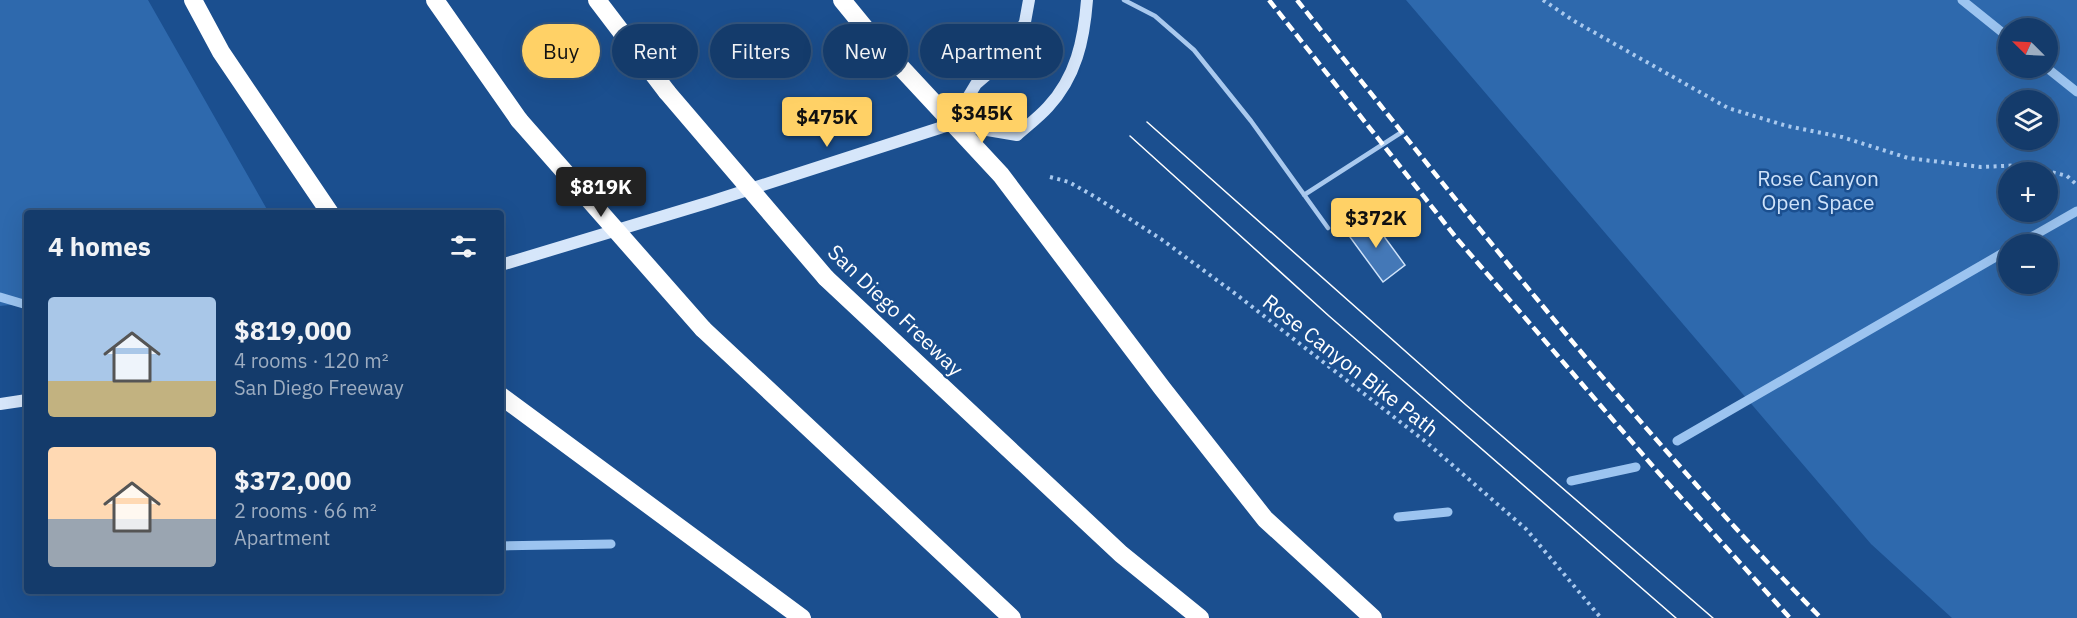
<!DOCTYPE html>
<meta charset="utf-8">
<style>
:root{--surface:#143b6b;--page:#214673;--text:#f1f3f6;--muted:#9dadc1;--line:#33557e;--accent:#ffd166}
body{margin:0;font-family:"IBM Plex Sans",sans-serif;background:var(--page);color:var(--text);height:100vh;display:flex;flex-direction:column;font-size:22px;white-space:nowrap}
*{box-sizing:border-box;margin:0}
p{font-size:20px;color:var(--muted)}
.icon{flex:none;width:33px;height:33px;fill:none;stroke:currentColor;stroke-width:2;stroke-linecap:round;stroke-linejoin:round}
.map{position:relative;flex:1;overflow:hidden}
.details{position:absolute;left:24px;top:210px;width:480px;height:384px;display:flex;flex-direction:column;background:var(--surface);border-radius:6px;box-shadow:0 6px 24px #0002,0 0 0 2px var(--line)}
.details>*{flex:none}
.hud{position:absolute;left:522px;top:24px;width:570px;height:54px;display:flex;gap:12px}
.needle{width:39px;rotate:294deg}
.buttons{position:absolute;left:1998px;top:18px;display:grid;gap:12px}
.buttons a{display:grid;place-items:center;width:60px;height:60px;border-radius:50%;background:var(--surface);box-shadow:0 6px 24px #0002,0 0 0 2px var(--line);font-size:30px}
.price{position:absolute;translate:-50% -51px;padding:0 14px;border-radius:6px;background:var(--accent);color:#111;font-size:20px;line-height:39px;filter:drop-shadow(0 2px 3px #0008)}
.price::after{content:'';position:absolute;left:50%;top:36px;width:18px;height:14px;margin-left:-9px;background:inherit;clip-path:polygon(0 0,100% 0,50% 100%)}
.price.on{background:#222;color:#fff}
ul{padding:0;list-style:none}
li{display:flex;align-items:center;gap:18px;height:150px;padding:0 24px}
li span{display:grid;place-items:center;flex:none;width:168px;height:120px;border-radius:6px;color:#555}
li>.icon{margin-inline-start:auto}
span .icon{width:72px;height:72px;fill:#fffc;stroke-width:1}
li b{font-size:26px}
h2{display:flex;justify-content:space-between;align-items:center;height:72px;padding:0 24px;font-size:26px}
.pill{padding:0 21px;border-radius:27px;background:var(--surface);box-shadow:0 6px 24px #0002,0 0 0 2px var(--line);font-size:21px;line-height:54px}
.pill.on{background:var(--accent);color:#111}
.map>svg:first-child{display:block}
</style>
<div class="map">
<svg width="2077" height="618" viewBox="0 0 2077 618">
<rect width="100%" height="100%" fill="#1b4f8f"/>
<path fill="#2e69ad" fill-rule="evenodd" d="M 0,0 L 148,0 L 269,213 L 27,213 L 27,303 L 0,306 Z
M 1406,0 L 2077,0 L 2077,618 L 1952,618 L 1871,544 ZM 2008,28 L 2048,28 L 2048,68 L 2008,68 ZM 2008,100 L 2048,100 L 2048,140 L 2008,140 ZM 2008,172 L 2048,172 L 2048,212 L 2008,212 ZM 2008,244 L 2048,244 L 2048,284 L 2008,284 Z"/>
<g fill="none" stroke-linecap="round" stroke-linejoin="round">
<path stroke="#9cc4f0" stroke-width="9" d="M 1962,0 L 2008,37
M 2047,68 L 2077,92
M 2019,244 L 2077,211
M 0,297 L 27,305
M 1677,441 L 2008,250
M 1571,481 L 1636,467
M 1398,517 L 1448,512
M 501,546 L 611,544"/>
</g>
<path fill="#4478b7" stroke="#cfe3fa" stroke-width="1.5" d="M 1369,216 L 1405,265 L 1383,282 L 1347,233 Z"/>
<g fill="none" stroke-linecap="round" stroke-linejoin="round">
<path stroke="#a9c9ee" stroke-width="4" stroke-dasharray="3 4.5" stroke-linecap="butt" d="M 1543,0 L 1574,21 L 1728,108 L 1787,126 L 1842,137 L 1908,158 L 1981,167 L 2024,165 L 2067,176 L 2077,185
M 1050,177 L 1069,182 L 1097,198 L 1161,239 L 1237,295 L 1426,442 L 1526,529 L 1601,618"/>
<path stroke="#a9c9ee" stroke-width="4.5" d="M 1124,0 L 1155,16 L 1194,50 L 1251,121 L 1328,228
M 1304,195 L 1402,132"/>
<path stroke="#d6e6fa" stroke-width="12" d="M 952,124 L 976,84 L 997,66 L 1015,41 L 1025,22 L 1029,0
M 501,265 L 710,202 L 952,124 L 1017,135 C 1027,126 1039,117 1048,107 C 1076,77 1084,40 1087,0
M 0,404 L 27,400"/>
<path stroke="#fff" stroke-width="18" d="M 193,0 L 221,52 L 330,213
M 435,0 L 519,120
M 597,0 L 667,92
M 842,0 L 869,33 L 1001,175 L 1162,388 L 1265,519 L 1373,618
M 826,278 L 1121,554 L 1200,618
M 703,329 L 1012,618
M 501,396 L 802,618"/>
<path stroke="#fff" stroke-width="1.5" d="M 1147,122 L 1466,405 L 1713,618
M 1130,136 L 1329,316 L 1676,618"/>
<path stroke="#fff" stroke-width="4.5" stroke-dasharray="10 4.5" stroke-linecap="butt" d="M 1269,0 L 1458,240 L 1657,471 L 1790,618
M 1297,0 C 1465,212 1632,425 1821,618"/>
<path stroke="#fff" stroke-width="18" d="M 667,92 L 826,278
M 519,120 L 703,329"/>
</g>
<g text-anchor="middle" dominant-baseline="central" stroke-width="5" stroke-linejoin="round" paint-order="stroke">
<g font-size="21" fill="#cfe3fa" stroke="#1b4f8f">
<text x="1818" y="178">Rose Canyon<tspan x="1818" dy="24">Open Space</tspan></text>
</g>
<g font-size="21" fill="#fff" stroke="#1b4f8f">
<text transform="translate(896 310) rotate(44)">San Diego Freeway</text>
<text transform="translate(1351 365) rotate(38)">Rose Canyon Bike Path</text>
</g>
</g>
</svg>
<div class="buttons">
<a><svg class="needle" viewBox="-14 -14 28 28"><path d="M0-13l5 13h-10z" fill="#e53935"/><path d="M0 13l5-13h-10z" fill="#9dadc1"/></svg></a>
<a><svg class="icon" aria-label="layers" viewBox="0 0 24 24"><path d="M12 4l9 5-9 5-9-5zM3 14l9 5 9-5"/></svg></a>
<a>+</a>
<a>−</a>
</div>
<b class="price" style="left:982px;top:144px">$345K</b>
<b class="price" style="left:827px;top:148px">$475K</b>
<b class="price on" style="left:601px;top:218px">$819K</b>
<b class="price" style="left:1376px;top:249px">$372K</b>
<div class="hud">
<a class="pill on">Buy</a>
<a class="pill">Rent</a>
<a class="pill">Filters</a>
<a class="pill">New</a>
<a class="pill">Apartment</a>
</div>
<section class="details">
<h2>4 homes<svg class="icon" aria-label="filters" viewBox="0 0 24 24"><path d="M4 7h16M4 17h16"/><circle cx="9" cy="7" r="2"/><circle cx="15" cy="17" r="2"/></svg></h2>
<ul>
<li><span style="background:linear-gradient(#a9c7e8 70%,#c2b280 0)"><svg class="icon" aria-label="home" viewBox="0 0 24 24"><path d="M3 11l9-7 9 7M6 9v11h12V9"/></svg></span><div><b>$819,000</b><p>4 rooms · 120 m²</p><p>San Diego Freeway</p></div></li>
<li><span style="background:linear-gradient(#ffd9b3 60%,#9aa5b1 0)"><svg class="icon" aria-label="home" viewBox="0 0 24 24"><path d="M3 11l9-7 9 7M6 9v11h12V9"/></svg></span><div><b>$372,000</b><p>2 rooms · 66 m²</p><p>Apartment</p></div></li>
</ul>
</section>
</div>
